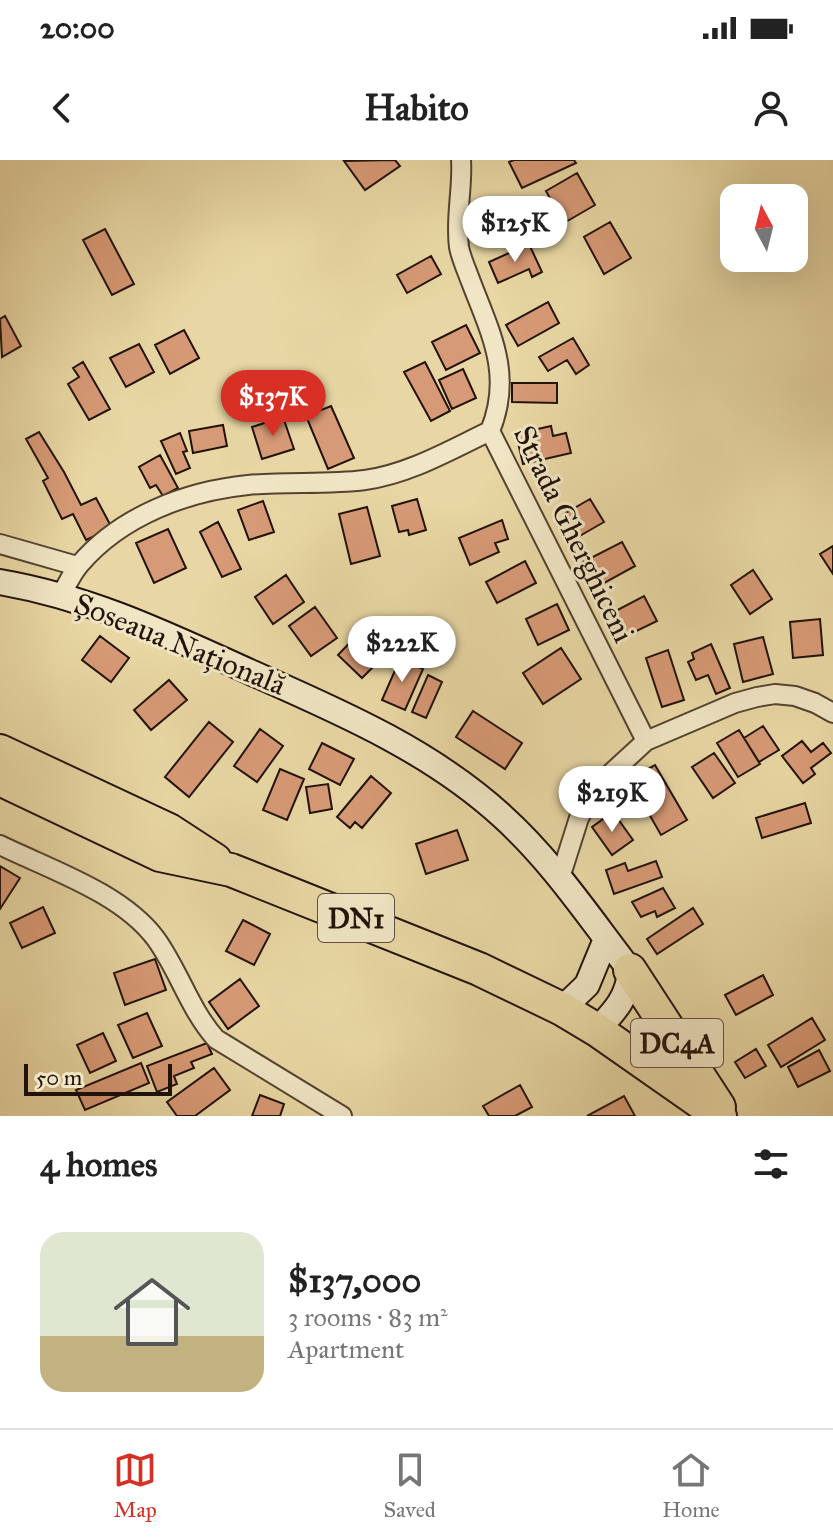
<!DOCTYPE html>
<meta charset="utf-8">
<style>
:root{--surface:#fff;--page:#f2f2f2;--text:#222;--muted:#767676;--line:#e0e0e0;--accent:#d93025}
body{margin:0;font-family:"IM FELL Great Primer",serif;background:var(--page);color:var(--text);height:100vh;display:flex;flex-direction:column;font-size:30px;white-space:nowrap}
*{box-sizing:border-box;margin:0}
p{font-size:26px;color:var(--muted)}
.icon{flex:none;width:44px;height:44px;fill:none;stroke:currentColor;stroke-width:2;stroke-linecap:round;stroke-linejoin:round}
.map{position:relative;height:956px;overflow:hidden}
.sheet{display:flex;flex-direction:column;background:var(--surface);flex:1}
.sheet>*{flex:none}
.needle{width:52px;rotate:353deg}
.tools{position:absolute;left:720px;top:24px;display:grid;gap:16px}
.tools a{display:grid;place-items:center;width:88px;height:88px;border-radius:16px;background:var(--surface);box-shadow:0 8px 32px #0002;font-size:40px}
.scale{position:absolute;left:24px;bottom:20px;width:148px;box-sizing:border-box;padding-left:8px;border:4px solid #21120a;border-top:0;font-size:22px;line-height:28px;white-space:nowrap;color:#21120a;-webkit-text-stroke:6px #f0e5c4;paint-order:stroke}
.price{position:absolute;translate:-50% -68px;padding:0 18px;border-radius:28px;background:#fff;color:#222;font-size:26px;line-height:52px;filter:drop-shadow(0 2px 4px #0008)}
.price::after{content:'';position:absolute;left:50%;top:48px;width:24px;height:18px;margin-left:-12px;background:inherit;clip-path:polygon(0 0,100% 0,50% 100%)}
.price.current{background:var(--accent);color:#fff}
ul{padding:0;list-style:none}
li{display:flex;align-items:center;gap:24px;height:200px;padding:0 40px}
li span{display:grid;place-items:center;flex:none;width:224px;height:160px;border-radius:24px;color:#555}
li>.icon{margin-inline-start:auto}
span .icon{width:96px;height:96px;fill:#fffc;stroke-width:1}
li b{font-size:34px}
h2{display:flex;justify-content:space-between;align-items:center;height:96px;padding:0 40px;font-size:34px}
.status{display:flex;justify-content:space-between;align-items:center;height:56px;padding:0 40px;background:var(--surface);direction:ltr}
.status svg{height:22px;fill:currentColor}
header{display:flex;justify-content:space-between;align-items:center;height:104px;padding:0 40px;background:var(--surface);font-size:36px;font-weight:800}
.tabs{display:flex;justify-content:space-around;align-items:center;height:112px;border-top:2px solid var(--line);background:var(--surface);font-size:22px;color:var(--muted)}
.tabs a{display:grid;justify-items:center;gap:4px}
.tabs .current{color:var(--accent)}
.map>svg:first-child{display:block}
</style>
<div class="status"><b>20:00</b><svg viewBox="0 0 49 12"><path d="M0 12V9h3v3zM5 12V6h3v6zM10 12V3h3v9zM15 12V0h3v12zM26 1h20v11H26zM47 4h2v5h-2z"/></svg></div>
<header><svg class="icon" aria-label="back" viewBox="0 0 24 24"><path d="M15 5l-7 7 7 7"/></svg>Habito<svg class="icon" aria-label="person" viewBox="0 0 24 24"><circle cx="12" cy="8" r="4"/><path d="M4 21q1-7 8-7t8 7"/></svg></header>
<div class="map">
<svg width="833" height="956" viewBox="0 0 833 956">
<rect width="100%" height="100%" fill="#e8d7a4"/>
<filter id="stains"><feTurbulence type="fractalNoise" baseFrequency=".0025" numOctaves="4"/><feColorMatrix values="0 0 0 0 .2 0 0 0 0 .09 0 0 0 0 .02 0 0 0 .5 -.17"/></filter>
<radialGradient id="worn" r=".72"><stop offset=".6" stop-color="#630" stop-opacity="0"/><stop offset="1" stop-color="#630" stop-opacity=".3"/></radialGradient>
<path fill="#d79a76" stroke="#21120a" stroke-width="2" d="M 395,0 L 400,6 L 365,30 L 344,1 Z
M 514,0 L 574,0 L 576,3 L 522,28 L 509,2 Z
M 577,13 L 595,45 L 564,63 L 546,31 Z
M 610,62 L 631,98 L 604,114 L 584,77 Z
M 105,69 L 134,124 L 112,135 L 83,80 Z
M 529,84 L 542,112 L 532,117 L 529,109 L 498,123 L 489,102 Z
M 431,96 L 441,114 L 407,133 L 397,115 Z
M 548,142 L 559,163 L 518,186 L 506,165 Z
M 5,156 L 21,186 L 2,197 L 0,159 Z
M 466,165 L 480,193 L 446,210 L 432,182 Z
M 184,170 L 199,198 L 170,214 L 155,185 Z
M 573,178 L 589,205 L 576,214 L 567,200 L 548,211 L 539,197 Z
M 139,184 L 154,212 L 126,227 L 110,198 Z
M 83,202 L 110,249 L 89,260 L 68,224 L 79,217 L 73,208 Z
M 425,202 L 450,251 L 431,261 L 404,212 Z
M 463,209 L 476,238 L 452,249 L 439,220 Z
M 512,223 L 557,223 L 557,243 L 512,242 Z
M 331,246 L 354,298 L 328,309 L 306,256 Z
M 283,257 L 294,289 L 262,299 L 252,267 Z
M 223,265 L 227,286 L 193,293 L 189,271 Z
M 551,266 L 553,276 L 566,273 L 571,293 L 523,304 L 516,274 Z
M 39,272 L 64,312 L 81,345 L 96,338 L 112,368 L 86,380 L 73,354 L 62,359 L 43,321 L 48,318 L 26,279 Z
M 180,273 L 187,291 L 183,292 L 190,308 L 176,314 L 161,281 Z
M 160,295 L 178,328 L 163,336 L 156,325 L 150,328 L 139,307 Z
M 417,339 L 426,370 L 409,375 L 408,370 L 399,372 L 392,346 Z
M 590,339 L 604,362 L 578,377 L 564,354 Z
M 263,341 L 274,372 L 249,380 L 238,350 Z
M 367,347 L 380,396 L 351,404 L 339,354 Z
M 502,360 L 508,379 L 495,383 L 499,392 L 470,405 L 459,378 Z
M 218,362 L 241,409 L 222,417 L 200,372 Z
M 168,369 L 186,408 L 154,423 L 136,383 Z
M 622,382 L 635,406 L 597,427 L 583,402 Z
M 833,386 L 833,414 L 820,394 Z
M 525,401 L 536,423 L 497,443 L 486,422 Z
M 753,410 L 772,439 L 750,454 L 731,425 Z
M 286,415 L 304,442 L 273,464 L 255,437 Z
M 644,436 L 657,461 L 620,479 L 608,455 Z
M 557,444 L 569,470 L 538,485 L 526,459 Z
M 315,447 L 337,478 L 311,496 L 289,466 Z
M 820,459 L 823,495 L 793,498 L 790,462 Z
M 364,468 L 375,480 L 369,486 L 382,498 L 362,518 L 338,495 Z
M 100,476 L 129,498 L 111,522 L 82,500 Z
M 763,477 L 773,514 L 743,522 L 734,484 Z
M 711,484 L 730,528 L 716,534 L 708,515 L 696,520 L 688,502 L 694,499 L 692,493 Z
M 561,488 L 581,519 L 543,544 L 523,513 Z
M 668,490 L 684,540 L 662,547 L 646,498 Z
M 400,499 L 423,509 L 405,550 L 382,540 Z
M 428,515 L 442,522 L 426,558 L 412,552 Z
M 169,520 L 187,540 L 151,570 L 134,550 Z
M 473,551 L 522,583 L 505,609 L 456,577 Z
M 209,562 L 233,582 L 189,637 L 165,617 Z
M 763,566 L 779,590 L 759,602 L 744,578 Z
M 260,569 L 283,586 L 257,622 L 234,606 Z
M 739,570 L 760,604 L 738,617 L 717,583 Z
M 802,581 L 811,592 L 823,583 L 831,593 L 811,608 L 815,614 L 803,623 L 782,596 Z
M 322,583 L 354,599 L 340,625 L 309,609 Z
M 714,593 L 735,623 L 713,638 L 692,607 Z
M 655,605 L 687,660 L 661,675 L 629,619 Z
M 280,609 L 304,619 L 287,660 L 263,650 Z
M 371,616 L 391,633 L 362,668 L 355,662 L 350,668 L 337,657 Z
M 328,624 L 332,649 L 310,653 L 306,627 Z
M 805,643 L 811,663 L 762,678 L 756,658 Z
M 613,652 L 633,680 L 612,695 L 592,667 Z
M 457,670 L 468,700 L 426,714 L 416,684 Z
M 656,701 L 662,717 L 614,734 L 606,710 L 625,703 L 628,711 Z
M 0,706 L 20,718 L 0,749 Z
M 663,728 L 675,748 L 657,757 L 655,751 L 641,757 L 632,742 Z
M 43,747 L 55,773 L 22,788 L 10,763 Z
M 693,748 L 703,764 L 657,794 L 647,779 Z
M 243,760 L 270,774 L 254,805 L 226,791 Z
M 155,799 L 166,830 L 125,845 L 114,813 Z
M 763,815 L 773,835 L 736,855 L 725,835 Z
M 240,819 L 259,846 L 228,869 L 209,842 Z
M 147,853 L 162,886 L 133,898 L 118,865 Z
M 812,858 L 825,880 L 781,907 L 768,885 Z
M 103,873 L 116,901 L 90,913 L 77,885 Z
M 207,883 L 212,894 L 191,902 L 194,908 L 174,916 L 177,924 L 157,932 L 147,906 Z
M 756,889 L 766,906 L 745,918 L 735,902 Z
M 819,890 L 830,911 L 798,927 L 788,907 Z
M 141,903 L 149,923 L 85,950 L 76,930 Z
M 214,908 L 230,930 L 195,956 L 177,956 L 167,942 Z
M 520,925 L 532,947 L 515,956 L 489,956 L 483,946 Z
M 260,935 L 284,944 L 280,956 L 252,956 Z
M 624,936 L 635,956 L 587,956 Z"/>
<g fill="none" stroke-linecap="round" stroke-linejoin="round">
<g stroke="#534330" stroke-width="22">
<path id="street" d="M 461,0 C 463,29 455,57 459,87 C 461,98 467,111 471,122 C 491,174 513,215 490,271 L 646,581
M 0,384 L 77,406
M 61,435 C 67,425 72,413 80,404 C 121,356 187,331 248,325 C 287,321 326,325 365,320 C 409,314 450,290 490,271
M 0,685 C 51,710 122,733 156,779 C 179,811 190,850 216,879 L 342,956
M 560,718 L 579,658 L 596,627 L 646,581 L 735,543 L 757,537 L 775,534 L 795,536 L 815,543 L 833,553"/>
</g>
<g stroke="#21120a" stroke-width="28">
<path id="secondary" d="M 0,422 C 92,438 166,474 250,512 C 338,551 430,590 502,656 C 552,701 589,757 630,810 C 629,836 615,851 597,870
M 562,849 L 587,825 L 606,779"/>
</g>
<g stroke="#21120a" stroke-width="36">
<path id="highway" d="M 0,591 L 169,670 L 215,700
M 0,619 L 160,695 L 231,710 L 479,809 L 562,849 L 597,870 L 720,956
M 630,810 L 719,947"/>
</g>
<use href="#street" stroke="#f0e5c4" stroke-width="18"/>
<use href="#secondary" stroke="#f0e5c4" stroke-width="24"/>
<use href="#highway" stroke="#e8d7a4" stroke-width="32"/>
</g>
<g text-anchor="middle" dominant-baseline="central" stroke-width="6" stroke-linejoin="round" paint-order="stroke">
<g fill="#f0e5c4" stroke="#5f5142" stroke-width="2">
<rect x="318" y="734" width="76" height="48" rx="6"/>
<rect x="631" y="859" width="92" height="48" rx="6"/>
</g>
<g font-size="28" font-weight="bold" fill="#21120a">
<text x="356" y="758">DN1</text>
<text x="677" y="883">DC4A</text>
</g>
<g font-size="30" fill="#21120a" stroke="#f0e5c4">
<text transform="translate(574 374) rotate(64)">Strada Gherghiceni</text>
<text transform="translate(180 484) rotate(22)">Șoseaua Națională</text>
</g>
</g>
<rect width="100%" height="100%" filter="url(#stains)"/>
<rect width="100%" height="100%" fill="url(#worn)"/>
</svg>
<div class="tools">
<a><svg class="needle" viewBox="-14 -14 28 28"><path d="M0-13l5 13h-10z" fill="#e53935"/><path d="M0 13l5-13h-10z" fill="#767676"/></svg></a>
</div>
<div class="scale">50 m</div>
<b class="price" style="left:515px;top:104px">$125K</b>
<b class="price current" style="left:273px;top:278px">$137K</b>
<b class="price" style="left:402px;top:524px">$222K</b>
<b class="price" style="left:612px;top:674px">$219K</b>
</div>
<section class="sheet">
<h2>4 homes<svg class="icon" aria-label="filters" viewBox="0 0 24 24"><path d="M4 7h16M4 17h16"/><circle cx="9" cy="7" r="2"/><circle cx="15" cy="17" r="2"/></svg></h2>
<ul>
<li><span style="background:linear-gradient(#dfe7d0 65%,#c2b280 0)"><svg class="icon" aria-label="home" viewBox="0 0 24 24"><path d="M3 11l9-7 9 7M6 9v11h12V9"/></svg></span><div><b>$137,000</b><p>3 rooms · 83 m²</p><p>Apartment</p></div></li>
</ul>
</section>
<nav class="tabs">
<a class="current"><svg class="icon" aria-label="map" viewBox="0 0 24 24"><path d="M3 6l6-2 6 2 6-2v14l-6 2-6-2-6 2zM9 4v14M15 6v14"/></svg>Map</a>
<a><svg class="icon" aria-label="saved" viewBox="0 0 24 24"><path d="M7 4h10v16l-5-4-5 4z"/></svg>Saved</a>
<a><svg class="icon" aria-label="home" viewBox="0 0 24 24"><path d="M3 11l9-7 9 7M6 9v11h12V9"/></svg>Home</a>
</nav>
